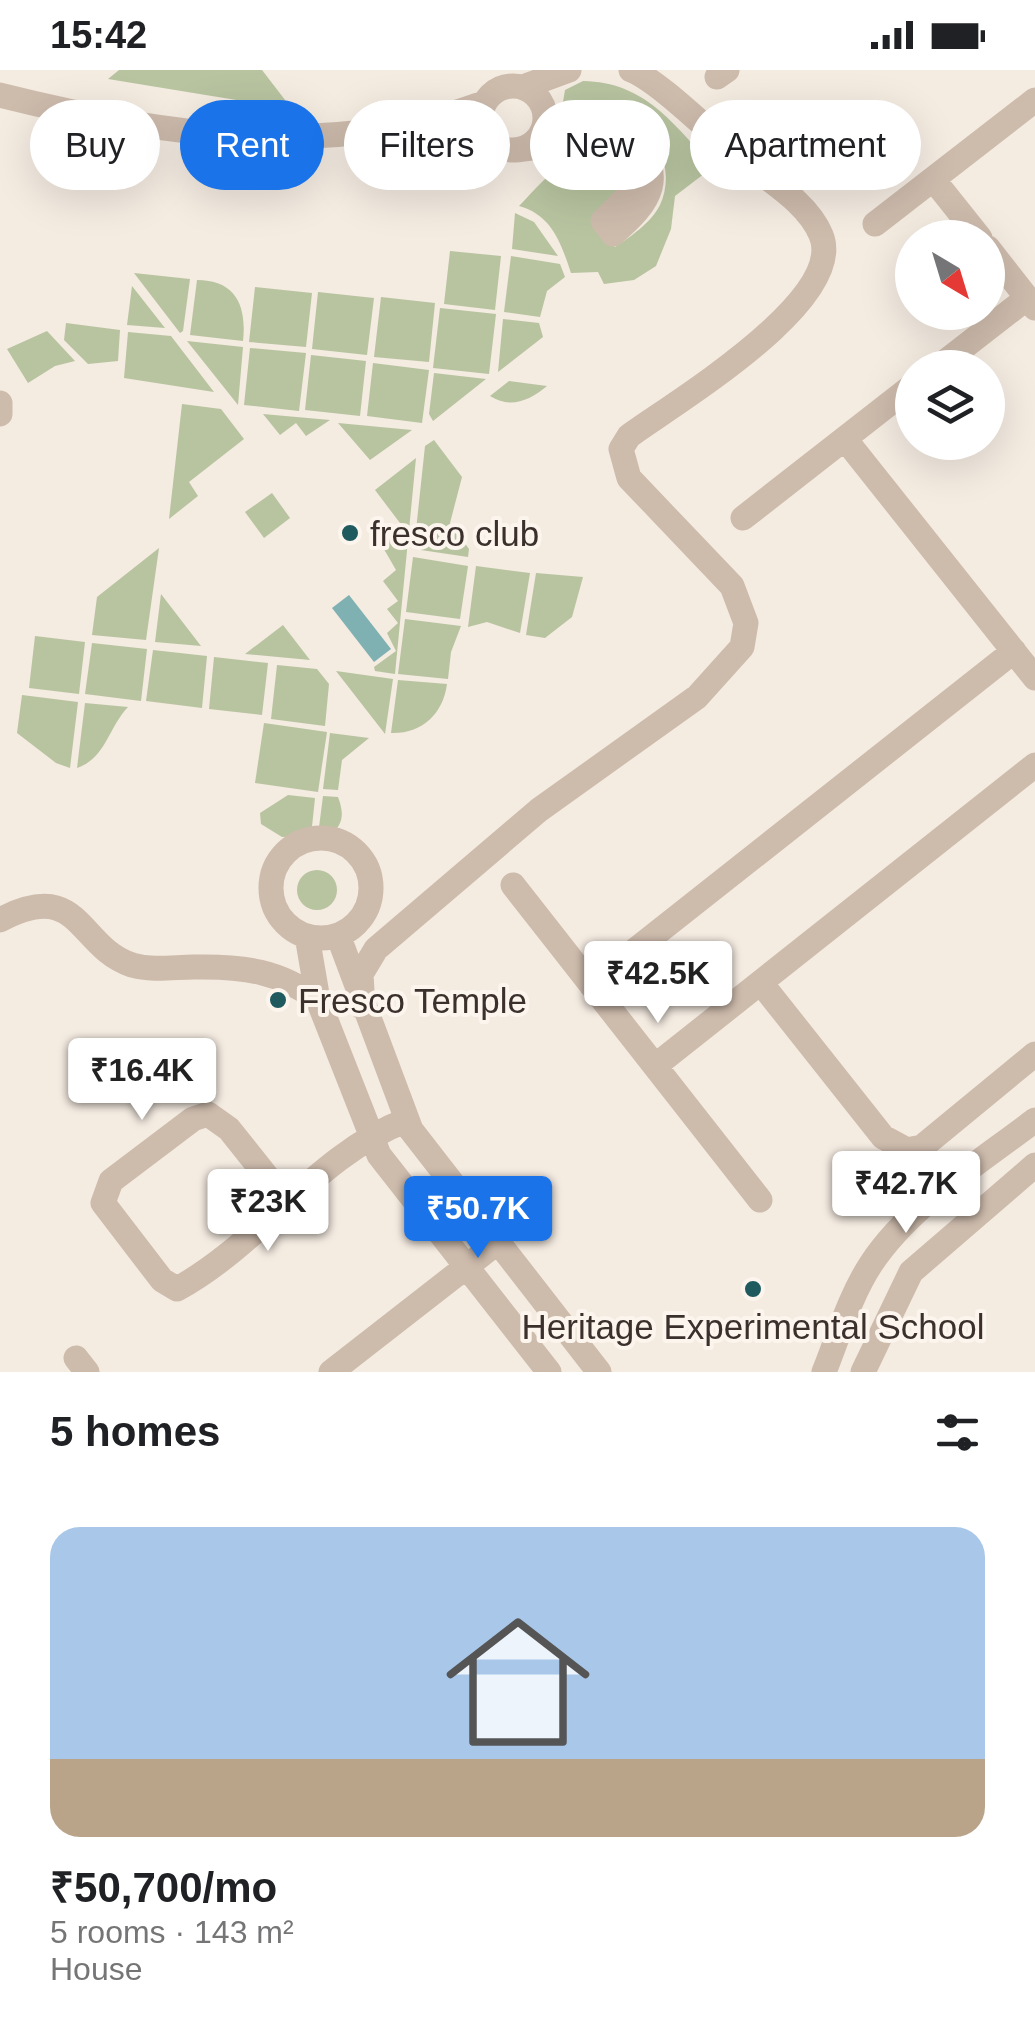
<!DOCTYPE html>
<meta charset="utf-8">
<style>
:root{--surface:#fff;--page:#f6f6f6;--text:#202124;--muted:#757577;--line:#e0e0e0;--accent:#1a73e8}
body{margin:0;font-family:Helvetica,sans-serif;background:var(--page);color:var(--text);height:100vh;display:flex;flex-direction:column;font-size:38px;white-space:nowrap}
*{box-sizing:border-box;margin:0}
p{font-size:32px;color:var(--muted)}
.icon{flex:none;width:55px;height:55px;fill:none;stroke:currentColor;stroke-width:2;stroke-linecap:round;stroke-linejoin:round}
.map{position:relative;height:1302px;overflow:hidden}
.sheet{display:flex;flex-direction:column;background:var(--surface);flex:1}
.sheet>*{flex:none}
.hud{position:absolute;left:30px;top:30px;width:975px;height:90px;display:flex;gap:20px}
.needle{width:65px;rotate:142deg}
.buttons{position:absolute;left:895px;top:150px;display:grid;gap:20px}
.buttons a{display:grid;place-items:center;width:110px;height:110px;border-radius:50%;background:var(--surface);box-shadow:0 10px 40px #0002;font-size:50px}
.price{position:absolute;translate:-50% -85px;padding:0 22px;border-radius:10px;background:#fff;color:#222;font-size:32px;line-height:65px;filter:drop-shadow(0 2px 5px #0008)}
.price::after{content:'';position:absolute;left:50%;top:60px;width:30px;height:22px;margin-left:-15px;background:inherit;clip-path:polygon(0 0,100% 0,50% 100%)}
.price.selected{background:var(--accent);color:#fff}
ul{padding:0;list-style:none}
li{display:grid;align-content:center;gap:20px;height:530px;padding:0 50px}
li+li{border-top:2px solid var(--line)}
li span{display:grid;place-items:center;height:310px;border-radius:30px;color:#555}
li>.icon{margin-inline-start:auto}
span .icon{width:180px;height:180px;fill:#fffc;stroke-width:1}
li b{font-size:42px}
h2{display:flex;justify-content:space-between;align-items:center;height:120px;padding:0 50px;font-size:42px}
.pill{padding:0 35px;border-radius:45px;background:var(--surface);box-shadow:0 10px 40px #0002;font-size:35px;line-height:90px}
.pill.selected{background:var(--accent);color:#fff}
.status{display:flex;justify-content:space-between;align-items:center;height:70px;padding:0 50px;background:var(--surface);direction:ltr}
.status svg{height:28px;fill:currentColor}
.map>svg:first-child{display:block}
</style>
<div class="status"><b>15:42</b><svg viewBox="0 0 49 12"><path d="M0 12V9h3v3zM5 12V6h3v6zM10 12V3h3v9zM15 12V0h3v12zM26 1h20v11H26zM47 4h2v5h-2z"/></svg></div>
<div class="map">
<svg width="1035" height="1302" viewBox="0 0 1035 1302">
<rect width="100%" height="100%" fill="#f4ebe1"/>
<path fill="#b8c4a0" d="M 119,0 L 262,0 L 292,39 L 108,9 Z
M 583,11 C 645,12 674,54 713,97 L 675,126 L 671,159 L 656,196 L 634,210 L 604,214 L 598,202 L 571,203 C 561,173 552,145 519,136 C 548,106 596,46 626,111 L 593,148 L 615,177 C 630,167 651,153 660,135 C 676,100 658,58 621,47 C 603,42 584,45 566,46 L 562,38 L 565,20 Z
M 515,143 L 534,152 L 558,186 L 512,179 Z
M 450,181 L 501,186 L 495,240 L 444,234 Z
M 511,186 L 560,194 L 565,207 L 547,221 L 540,247 L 504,242 Z
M 134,203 L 190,209 L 183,261 L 180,263 Z
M 197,210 C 235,210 247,235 243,271 L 190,265 Z
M 132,216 L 165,258 L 127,255 Z
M 255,217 L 312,223 L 306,277 L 249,272 Z
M 318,222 L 374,228 L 367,285 L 312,279 Z
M 381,227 L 435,233 L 429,292 L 374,287 Z
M 440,238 L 496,244 L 489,304 L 433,298 Z
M 503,249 L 539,253 L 543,267 L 498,302 Z
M 66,253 L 120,260 L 118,291 L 88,294 L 64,270 Z
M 47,261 L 75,291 L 55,296 L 28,313 L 7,279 Z
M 128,262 L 171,266 L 214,322 L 124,308 Z
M 187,271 L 243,277 L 238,335 Z
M 250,278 L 306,283 L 299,341 L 244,335 Z
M 311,285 L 366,291 L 360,346 L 305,340 Z
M 373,293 L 429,300 L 422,353 L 367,346 Z
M 434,303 L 486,309 L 433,351 L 429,344 Z
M 509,311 L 547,316 C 529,331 510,339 490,326 Z
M 182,334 L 221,339 L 244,369 L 189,412 L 198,426 L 169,449 Z
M 263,344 L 330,350 L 306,366 L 296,353 L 280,365 Z
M 338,353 L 412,360 L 370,390 Z
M 434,370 L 462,407 L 450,453 L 469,479 L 468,487 L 414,479 L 425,376 Z
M 416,388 L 395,604 L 375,601 L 374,597 L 396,581 L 387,563 L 398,553 L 387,539 L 398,531 L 383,511 L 396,500 L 381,474 L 403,457 L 375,420 Z
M 272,423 L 290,448 L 264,468 L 245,442 Z
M 159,478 L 146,570 L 92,565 L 97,527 Z
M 413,487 L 468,496 L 460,549 L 406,542 Z
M 476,496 L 530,503 L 520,563 L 487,552 L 468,557 Z
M 536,503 L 583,507 L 572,547 L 545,568 L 526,565 Z
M 161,524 L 201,576 L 155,572 Z
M 405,549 L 461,556 L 451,582 L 448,609 L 398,604 Z
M 283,555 L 310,590 L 245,584 Z
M 35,566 L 85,572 L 79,624 L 29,618 Z
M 92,573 L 147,579 L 141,631 L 85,624 Z
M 153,580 L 207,586 L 202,638 L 146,631 Z
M 214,587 L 268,593 L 262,645 L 209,639 Z
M 277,595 L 317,599 L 329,614 L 325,656 L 271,649 Z
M 336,601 L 393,609 L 385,664 Z
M 398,610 L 447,614 C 443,644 422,664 391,663 Z
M 22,625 L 78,632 L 70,698 L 56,693 L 17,663 Z
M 85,633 L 128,637 C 108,658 106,688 77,698 Z
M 264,653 L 327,662 L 318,722 L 255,713 Z
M 330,663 L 369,668 L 342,690 L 338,720 L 323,719 Z
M 288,725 L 315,728 L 311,766 L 282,767 L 261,754 L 260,743 Z
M 323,726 L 338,727 C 344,743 344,754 330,765 L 318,765 Z
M297 820a20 20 0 1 1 40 0a20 20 0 1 1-40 0Z"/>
<path fill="#7fb0b2" d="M 349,525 L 391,579 L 374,592 L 332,538 Z"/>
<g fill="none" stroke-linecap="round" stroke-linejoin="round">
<path stroke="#cdbbac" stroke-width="25" d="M 717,7 L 727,0
M481 48a32 32 0 1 1 64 0a32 32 0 1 1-64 0Z
M 523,17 L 569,0
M 0,25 C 159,65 327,91 484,33
M 515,80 C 553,77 632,54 635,113 L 631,123 L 603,151 L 613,164 C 651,132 668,106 630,64 L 599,57 L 542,62
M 933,109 L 980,168
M 875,154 L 1035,30
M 988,178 L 1035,238
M 937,298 L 1027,228
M 0,333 L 0,344
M 845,369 L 1035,608
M 743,448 L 912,316
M271 818a50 50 0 1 1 100 0a50 50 0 1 1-100 0Z
M 513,815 L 760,1130
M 0,850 C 81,807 77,877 132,895 C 153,901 174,897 194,897 C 243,896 280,901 318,930
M 338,865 L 411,1060 L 599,1302
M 307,866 L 318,930 L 379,1085 L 549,1302
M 761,913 L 883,1067 L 907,1080 L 922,1077 L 1035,984
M 591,915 L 1014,581
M 363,938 L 361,904 L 376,879 L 539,740 L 697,627 L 742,577 L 746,553 L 732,516 L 629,408 L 621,379 L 629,366 C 674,333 848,230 821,165 C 808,133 771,112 745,91 C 715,68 661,12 631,0
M 655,996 L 1035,695
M 288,1133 L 229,1059 L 208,1044 L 193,1049 L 111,1111 L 103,1133 L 162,1210 L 177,1219 C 260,1174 318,1084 407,1050
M 76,1288 L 87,1302
M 331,1302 L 498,1172
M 824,1302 C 838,1267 850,1226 871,1194 C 909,1136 980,1092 1035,1050
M 863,1302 L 911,1202 L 1035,1095"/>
</g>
<g fill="#1f5a5e" stroke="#fbf5ee" stroke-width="4">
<circle cx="350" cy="463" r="10"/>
<circle cx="278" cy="930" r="10"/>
<circle cx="753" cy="1219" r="10"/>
</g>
<g text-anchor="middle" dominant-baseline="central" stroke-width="8" stroke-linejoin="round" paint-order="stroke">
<g font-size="35" fill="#3b302b" stroke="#fbf5ee" text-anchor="start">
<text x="370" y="463">fresco club</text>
<text x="298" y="930">Fresco Temple</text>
<text x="753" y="1256" text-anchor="middle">Heritage Experimental School</text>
</g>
</g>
</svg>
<div class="buttons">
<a><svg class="needle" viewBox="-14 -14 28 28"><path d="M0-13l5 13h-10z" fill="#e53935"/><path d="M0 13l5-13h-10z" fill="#757577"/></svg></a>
<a><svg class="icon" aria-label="layers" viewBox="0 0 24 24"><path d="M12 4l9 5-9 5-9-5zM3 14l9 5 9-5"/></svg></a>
</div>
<b class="price" style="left:658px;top:956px">₹42.5K</b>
<b class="price" style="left:142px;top:1053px">₹16.4K</b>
<b class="price" style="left:906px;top:1166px">₹42.7K</b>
<b class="price" style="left:268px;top:1184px">₹23K</b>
<b class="price selected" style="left:478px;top:1191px">₹50.7K</b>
<div class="hud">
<a class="pill">Buy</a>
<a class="pill selected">Rent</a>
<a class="pill">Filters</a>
<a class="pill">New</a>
<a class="pill">Apartment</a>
</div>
</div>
<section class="sheet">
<h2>5 homes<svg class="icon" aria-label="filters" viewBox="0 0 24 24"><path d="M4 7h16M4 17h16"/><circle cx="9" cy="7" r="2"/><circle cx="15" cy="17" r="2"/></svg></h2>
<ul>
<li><span style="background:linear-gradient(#a9c7e8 75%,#b9a48a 0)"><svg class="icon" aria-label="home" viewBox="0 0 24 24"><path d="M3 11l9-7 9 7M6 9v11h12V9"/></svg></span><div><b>₹50,700/mo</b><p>5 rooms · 143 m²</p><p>House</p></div></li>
</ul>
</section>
